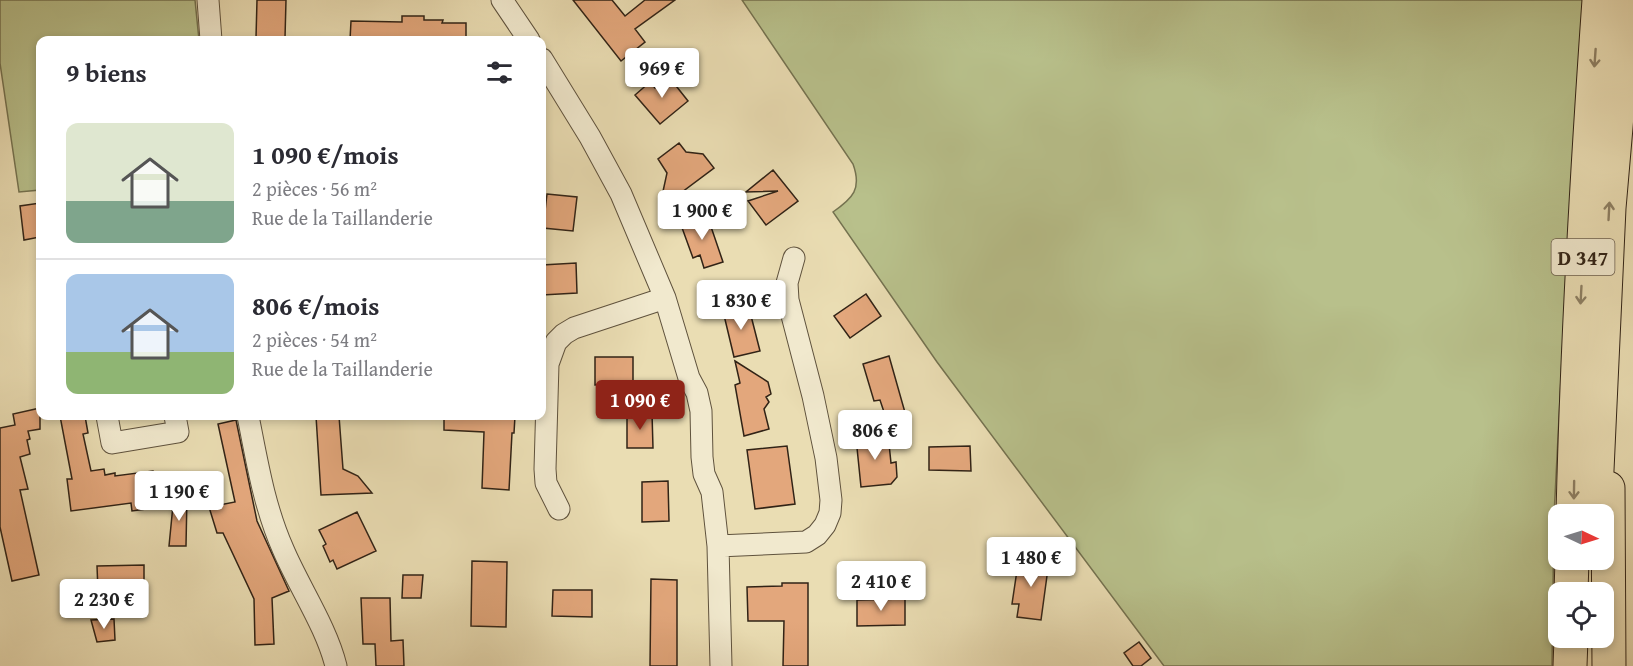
<!DOCTYPE html>
<html lang="fr">
<meta charset="utf-8">
<style>
:root{--surface:#fff;--page:#f2f2f3;--text:#2b2b33;--muted:#7c7c81;--line:#e1e1e2;--accent:#8f2418}
body{margin:0;font-family:"Gentium Book Plus",serif;background:var(--page);color:var(--text);height:100vh;display:flex;flex-direction:column;font-size:22px;white-space:nowrap}
*{box-sizing:border-box;margin:0}
p{font-size:20px;color:var(--muted)}
.icon{flex:none;width:33px;height:33px;fill:none;stroke:currentColor;stroke-width:2;stroke-linecap:round;stroke-linejoin:round}
.map{position:relative;flex:1;overflow:hidden}
.details{position:absolute;left:36px;top:36px;width:510px;height:384px;display:flex;flex-direction:column;background:var(--surface);border-radius:12px;box-shadow:0 3px 9px #0003}
.details>*{flex:none}
.needle{width:39px;rotate:94deg}
.tools{position:absolute;left:1548px;top:504px;display:grid;gap:12px}
.tools a{display:grid;place-items:center;width:66px;height:66px;border-radius:12px;background:var(--surface);box-shadow:0 3px 9px #0003;font-size:30px}
.price{position:absolute;translate:-50% -51px;padding:0 14px;border-radius:6px;background:#fff;color:#222;font-size:20px;line-height:39px;filter:drop-shadow(0 2px 3px #0008)}
.price::after{content:'';position:absolute;left:50%;top:36px;width:18px;height:14px;margin-left:-9px;background:inherit;clip-path:polygon(0 0,100% 0,50% 100%)}
.price.on{background:var(--accent);color:#fff}
ul{padding:0;list-style:none}
li{display:flex;align-items:center;gap:18px;height:150px;padding:0 30px}
li+li{border-top:2px solid var(--line)}
li span{display:grid;place-items:center;flex:none;width:168px;height:120px;border-radius:12px;color:#555}
li>.icon{margin-inline-start:auto}
span .icon{width:72px;height:72px;fill:#fffc;stroke-width:1}
li b{font-size:26px}
h2{display:flex;justify-content:space-between;align-items:center;height:72px;padding:0 30px;font-size:26px}
.map>svg:first-child{display:block}
</style>
<div class="map">
<svg width="1633" height="666" viewBox="0 0 1633 666">
<rect width="100%" height="100%" fill="#eaddb3"/>
<filter id="stains"><feTurbulence type="fractalNoise" baseFrequency=".00333" numOctaves="4"/><feColorMatrix values="0 0 0 0 .2 0 0 0 0 .09 0 0 0 0 .02 0 0 0 .5 -.17"/></filter>
<radialGradient id="worn" r=".72"><stop offset=".6" stop-color="#630" stop-opacity="0"/><stop offset="1" stop-color="#630" stop-opacity=".3"/></radialGradient>
<path fill="#b8c08b" stroke="#747250" stroke-width="1.5" d="M 0,0 L 195,0 L 199,40 L 40,40 L 40,190 L 19,192 L 0,63 Z
M 742,0 L 1584,0 L 1569,221 L 1554,516 L 1552,666 L 1164,666 L 937,362 L 833,212 C 853,198 862,189 853,164 Z"/>
<path fill="#e3a77c" stroke="#312316" stroke-width="1.5" d="M 257,0 L 286,0 L 285,38 L 256,38 Z
M 573,0 L 612,0 L 625,16 L 645,0 L 675,0 L 635,29 L 645,42 L 621,61 Z
M 402,16 L 424,16 L 424,20 L 443,20 L 442,23 L 466,23 L 466,40 L 350,40 L 351,21 L 402,22 Z
M 669,77 L 688,101 L 660,124 L 635,95 L 650,82 L 655,88 Z
M 679,143 L 686,152 L 703,154 L 714,168 L 678,195 L 662,196 L 667,173 L 658,159 Z
M 773,170 L 798,201 L 766,225 L 748,201 L 778,191 L 746,192 Z
M 547,194 L 577,197 L 573,231 L 543,228 Z
M 40,203 L 40,237 L 24,240 L 20,206 Z
M 707,215 L 723,262 L 704,268 L 700,255 L 693,258 L 681,225 Z
M 576,263 L 577,293 L 542,295 L 542,265 Z
M 866,294 L 881,316 L 850,338 L 834,316 Z
M 748,304 L 760,351 L 734,357 L 723,311 Z
M 889,356 L 906,416 L 887,421 L 880,400 L 874,401 L 863,364 Z
M 595,357 L 633,357 L 633,384 L 595,385 Z
M 735,361 L 768,382 L 771,394 L 766,397 L 769,402 L 764,409 L 769,429 L 744,436 L 735,385 L 740,383 Z
M 40,408 L 40,429 L 28,431 L 30,439 L 27,440 L 30,454 L 20,457 L 28,489 L 20,490 L 39,575 L 12,581 L 0,527 L 0,428 L 15,425 L 13,414 Z
M 652,413 L 653,448 L 627,448 L 627,414 Z
M 60,416 L 85,416 L 88,433 L 83,434 L 91,471 L 104,469 L 105,475 L 115,473 L 115,476 L 153,471 L 154,476 L 164,474 L 169,506 L 132,511 L 131,503 L 71,511 L 67,479 L 72,479 Z
M 316,416 L 339,416 L 343,469 L 358,476 L 372,493 L 321,495 Z
M 444,416 L 515,416 L 514,433 L 512,433 L 509,490 L 482,488 L 484,432 L 444,430 Z
M 236,420 L 257,521 L 289,591 L 272,598 L 274,644 L 255,645 L 254,599 L 223,533 L 217,533 L 209,507 L 235,502 L 218,424 Z
M 888,434 L 891,463 L 896,462 L 897,477 L 891,484 L 861,487 L 856,438 Z
M 787,446 L 795,504 L 755,509 L 747,450 Z
M 970,446 L 971,471 L 929,470 L 929,447 Z
M 668,481 L 669,521 L 642,522 L 642,482 Z
M 174,495 L 187,495 L 186,546 L 169,546 Z
M 357,512 L 376,551 L 337,569 L 333,560 L 330,562 L 323,546 L 326,544 L 319,530 Z
M 1019,557 L 1049,561 L 1041,620 L 1017,617 L 1019,604 L 1012,604 Z
M 472,561 L 507,562 L 506,627 L 471,626 Z
M 144,565 L 144,589 L 98,591 L 97,566 Z
M 403,575 L 423,575 L 421,598 L 402,598 Z
M 651,579 L 677,580 L 677,666 L 650,666 Z
M 782,583 L 808,583 L 808,666 L 783,666 L 784,621 L 748,621 L 747,587 L 782,586 Z
M 553,590 L 592,590 L 592,617 L 552,616 Z
M 361,598 L 390,598 L 391,641 L 403,640 L 404,666 L 376,666 L 375,644 L 363,644 Z
M 905,599 L 905,625 L 857,626 L 857,600 Z
M 114,619 L 115,640 L 97,642 L 91,620 Z
M 1139,642 L 1151,658 L 1141,666 L 1133,666 L 1124,653 Z"/>
<g fill="none" stroke-linecap="round" stroke-linejoin="round">
<g stroke="#5f523d" stroke-width="23">
<path id="street" d="M 208,0 L 211,40
M 502,0 L 529,40
M 542,59 L 590,137 L 621,194 L 665,298 L 689,378 L 697,393 L 701,411 L 702,457 L 704,474 L 712,492 L 718,546 L 721,666
M 107,416 L 112,443 L 178,432 L 175,416
M 248,416 C 257,461 264,506 283,549 C 299,587 326,626 336,666
M 559,509 L 546,483 L 545,469 L 548,364 L 556,342 L 564,334 L 574,328 L 665,298
M 718,546 L 806,542 L 817,535 L 825,525 L 830,513 L 831,500 L 826,458 L 813,396 L 788,300 L 787,283 L 794,258"/>
</g>
<g stroke="#312316" stroke-width="35">
<path id="highway" d="M 1608,488 L 1609,666
M 1573,514 C 1577,343 1587,171 1599,0
M 1595,514 L 1609,208 L 1627,0
M 1571,592 L 1572,560
M 1570,666 L 1571,638"/>
</g>
<use href="#street" stroke="#f1e9ce" stroke-width="21"/>
<use href="#highway" stroke="#eaddb3" stroke-width="33"/>
</g>
<defs><path id="oneway-shaft" d="M-6 0H5M1.5-3L5.5 0L1.5 3" fill="none" stroke-width="1.6" stroke-linecap="round" stroke-linejoin="round" transform="scale(1.5)"/></defs>
<g stroke="#8e8064">
<use href="#oneway-shaft" transform="translate(1595 58) rotate(94)"/>
<use href="#oneway-shaft" transform="translate(1609 211) rotate(-87)"/>
<use href="#oneway-shaft" transform="translate(1581 295) rotate(93)"/>
<use href="#oneway-shaft" transform="translate(1574 490) rotate(91)"/>
</g>
<g text-anchor="middle" dominant-baseline="central" stroke-width="6" stroke-linejoin="round" paint-order="stroke">
<rect fill="#f1e9ce" stroke="#6b5e4d" stroke-width="1.5" x="1551.5" y="239" width="63" height="36" rx="4.5"/>
<g font-size="21" font-weight="bold" fill="#312316">
<text x="1583" y="257">D 347</text>
</g>
</g>
<rect width="100%" height="100%" filter="url(#stains)"/>
<rect width="100%" height="100%" fill="url(#worn)"/>
</svg>
<div class="tools">
<a><svg class="needle" viewBox="-14 -14 28 28"><path d="M0-13l5 13h-10z" fill="#e53935"/><path d="M0 13l5-13h-10z" fill="#7c7c81"/></svg></a>
<a><svg class="icon" aria-label="locate" viewBox="0 0 24 24"><circle cx="12" cy="12" r="6"/><path d="M12 2v4M12 18v4M2 12h4M18 12h4"/></svg></a>
</div>
<b class="price" style="left:662px;top:99px">969 €</b>
<b class="price" style="left:702px;top:241px">1 900 €</b>
<b class="price" style="left:741px;top:331px">1 830 €</b>
<b class="price on" style="left:640px;top:431px">1 090 €</b>
<b class="price" style="left:875px;top:461px">806 €</b>
<b class="price" style="left:179px;top:522px">1 190 €</b>
<b class="price" style="left:1031px;top:588px">1 480 €</b>
<b class="price" style="left:881px;top:612px">2 410 €</b>
<b class="price" style="left:104px;top:630px">2 230 €</b>
<section class="details">
<h2>9 biens<svg class="icon" aria-label="filters" viewBox="0 0 24 24"><path d="M4 7h16M4 17h16"/><circle cx="9" cy="7" r="2"/><circle cx="15" cy="17" r="2"/></svg></h2>
<ul>
<li><span style="background:linear-gradient(#dfe7d0 65%,#7fa58c 0)"><svg class="icon" aria-label="home" viewBox="0 0 24 24"><path d="M3 11l9-7 9 7M6 9v11h12V9"/></svg></span><div><b>1 090 €/mois</b><p>2 pièces · 56 m²</p><p>Rue de la Taillanderie</p></div></li>
<li><span style="background:linear-gradient(#a9c7e8 65%,#8fb573 0)"><svg class="icon" aria-label="home" viewBox="0 0 24 24"><path d="M3 11l9-7 9 7M6 9v11h12V9"/></svg></span><div><b>806 €/mois</b><p>2 pièces · 54 m²</p><p>Rue de la Taillanderie</p></div></li>
</ul>
</section>
</div>
